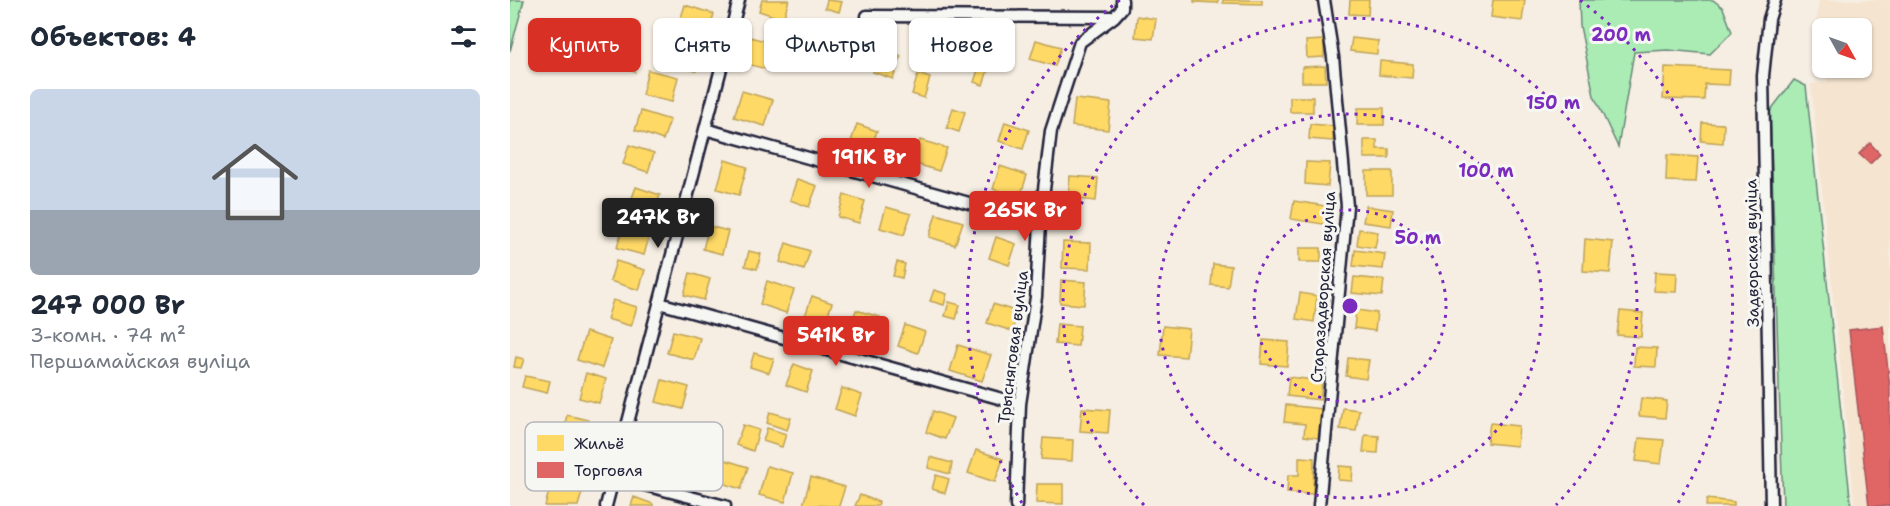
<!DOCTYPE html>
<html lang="ru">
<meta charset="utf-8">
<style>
:root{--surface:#fff;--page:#f2f2f3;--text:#1f2937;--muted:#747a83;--accent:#d93025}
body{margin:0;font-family:"Shantell Sans",sans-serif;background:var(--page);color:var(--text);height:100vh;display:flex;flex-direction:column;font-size:22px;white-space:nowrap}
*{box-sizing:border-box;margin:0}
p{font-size:20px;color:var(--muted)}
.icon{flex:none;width:33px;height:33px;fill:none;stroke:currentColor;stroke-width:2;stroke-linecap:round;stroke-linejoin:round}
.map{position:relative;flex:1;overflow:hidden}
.sheet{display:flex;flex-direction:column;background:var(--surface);width:510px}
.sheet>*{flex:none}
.top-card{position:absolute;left:18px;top:18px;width:570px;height:54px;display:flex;gap:12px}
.needle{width:39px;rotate:130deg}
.fabs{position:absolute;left:1302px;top:18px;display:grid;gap:12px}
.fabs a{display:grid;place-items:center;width:60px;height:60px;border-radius:9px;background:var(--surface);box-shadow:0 2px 4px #0004;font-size:30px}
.price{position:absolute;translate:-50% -51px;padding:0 14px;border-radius:6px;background:var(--accent);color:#fff;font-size:20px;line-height:39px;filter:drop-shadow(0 2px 3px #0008)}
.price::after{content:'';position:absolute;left:50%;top:36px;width:18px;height:14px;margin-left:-9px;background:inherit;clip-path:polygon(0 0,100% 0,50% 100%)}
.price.selected{background:#222;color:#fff}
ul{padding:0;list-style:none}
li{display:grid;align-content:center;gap:12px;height:318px;padding:0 30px}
li span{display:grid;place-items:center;height:186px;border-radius:9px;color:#555}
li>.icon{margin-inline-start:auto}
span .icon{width:108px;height:108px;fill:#fffc;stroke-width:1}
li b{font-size:26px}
h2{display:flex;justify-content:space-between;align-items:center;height:72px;padding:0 30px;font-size:26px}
.chip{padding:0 21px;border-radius:9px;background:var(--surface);box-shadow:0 2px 4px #0004;font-size:21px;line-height:54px}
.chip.selected{background:var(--accent);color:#fff}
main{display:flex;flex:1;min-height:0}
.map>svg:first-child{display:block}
</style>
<main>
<section class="sheet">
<h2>Объектов: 4<svg class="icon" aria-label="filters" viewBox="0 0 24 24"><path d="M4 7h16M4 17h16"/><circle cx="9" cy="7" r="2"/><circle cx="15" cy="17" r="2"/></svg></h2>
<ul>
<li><span style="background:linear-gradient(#c9d6e8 65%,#9aa5b1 0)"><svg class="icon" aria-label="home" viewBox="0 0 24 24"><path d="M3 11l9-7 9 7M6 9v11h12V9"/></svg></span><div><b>247 000 Br</b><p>3-комн. · 74 m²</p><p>Першамайская вуліца</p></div></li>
</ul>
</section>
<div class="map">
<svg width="1380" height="506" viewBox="0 0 1380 506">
<rect width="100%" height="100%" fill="#f6eee2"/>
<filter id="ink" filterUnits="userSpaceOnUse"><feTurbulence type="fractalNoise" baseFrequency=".0167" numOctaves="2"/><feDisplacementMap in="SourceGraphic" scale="12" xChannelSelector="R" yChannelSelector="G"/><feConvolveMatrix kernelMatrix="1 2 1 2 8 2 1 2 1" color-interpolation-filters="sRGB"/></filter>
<g filter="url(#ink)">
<path fill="#f5e4cf" d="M 1309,0 L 1380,0 L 1380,506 L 1345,506 L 1301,84 L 1318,82 L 1313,68 L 1352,68 L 1352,28 L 1312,28 L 1312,66 L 1304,43 Z"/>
<path fill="#abecb5" stroke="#668778" stroke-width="1.5" d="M 0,0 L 14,0 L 0,51 Z
M 1069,0 L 1203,0 L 1213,8 L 1222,32 L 1200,54 L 1158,50 L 1124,52 L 1108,147 L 1084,96 L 1070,26 Z
M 1284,80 L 1296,86 L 1341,506 L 1273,506 L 1260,111 Z"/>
<path fill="#ffd966" stroke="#bda259" stroke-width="1.5" d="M 252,0 L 279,0 L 273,19 L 249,11 Z
M 317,0 L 332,2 L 329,12 L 315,8 Z
M 684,0 L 708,0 L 708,3 L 684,2 Z
M 713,0 L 752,0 L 752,4 L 713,3 Z
M 840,0 L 859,0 L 858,15 L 839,14 Z
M 983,0 L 1015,0 L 1012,21 L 981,17 Z
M 175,5 L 204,14 L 198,34 L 169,24 Z
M 627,16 L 646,19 L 643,39 L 625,37 Z
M 445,36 L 465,42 L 456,66 L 437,60 Z
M 240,37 L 271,45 L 264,71 L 233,63 Z
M 842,38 L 868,41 L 867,54 L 840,51 Z
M 526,40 L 551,47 L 545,66 L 520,59 Z
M 814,40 L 814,57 L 797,58 L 796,41 Z
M 168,45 L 192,53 L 186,71 L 162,64 Z
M 371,50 L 391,56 L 383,79 L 363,72 Z
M 473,55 L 482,58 L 473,85 L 464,82 Z
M 870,61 L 903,64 L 902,78 L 869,75 Z
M 118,63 L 127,65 L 125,72 L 116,69 Z
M 815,66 L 816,82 L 792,82 L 792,67 Z
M 1155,67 L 1220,70 L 1219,85 L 1195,84 L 1194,100 L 1153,99 Z
M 138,70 L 168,77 L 162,102 L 132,95 Z
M 408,74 L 420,78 L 414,98 L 402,94 Z
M 232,91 L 263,100 L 255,126 L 224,117 Z
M 780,97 L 803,97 L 803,112 L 780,112 Z
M 565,99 L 601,103 L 598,130 L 562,126 Z
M 443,108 L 455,112 L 449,132 L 437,128 Z
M 848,108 L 874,108 L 874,125 L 847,125 Z
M 131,111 L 160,120 L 153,140 L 125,130 Z
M 495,122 L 519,130 L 513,149 L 489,141 Z
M 1192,123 L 1214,124 L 1213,143 L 1191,141 Z
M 347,124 L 367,131 L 358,157 L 338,150 Z
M 800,124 L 824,126 L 823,141 L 799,139 Z
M 410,140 L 437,148 L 429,171 L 403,163 Z
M 854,140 L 867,140 L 867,149 L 879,149 L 879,158 L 854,158 Z
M 119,145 L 144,153 L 138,172 L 113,164 Z
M 1157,155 L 1188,157 L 1186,182 L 1156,181 Z
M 215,160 L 237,167 L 229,195 L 207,189 Z
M 796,162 L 820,163 L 818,186 L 795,184 Z
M 490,166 L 517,175 L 510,198 L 483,189 Z
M 856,171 L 882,171 L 882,195 L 856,195 Z
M 560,176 L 588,178 L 586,201 L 558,198 Z
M 287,179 L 307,186 L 299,207 L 280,200 Z
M 126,187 L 150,195 L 144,213 L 119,206 Z
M 334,195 L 355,201 L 349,223 L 328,217 Z
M 784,201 L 822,207 L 819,225 L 781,219 Z
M 856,206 L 883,210 L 881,226 L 853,222 Z
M 376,207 L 401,214 L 394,235 L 370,228 Z
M 426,214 L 453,222 L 445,245 L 419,237 Z
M 113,226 L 140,233 L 134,255 L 107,248 Z
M 199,226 L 218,231 L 212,254 L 193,249 Z
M 849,229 L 868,232 L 865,248 L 847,245 Z
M 486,237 L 506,244 L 499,265 L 479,258 Z
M 1075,239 L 1103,242 L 1100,273 L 1073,271 Z
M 553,242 L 581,243 L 580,269 L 552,268 Z
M 276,243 L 300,251 L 294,270 L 270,262 Z
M 789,248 L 811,248 L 811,262 L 789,262 Z
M 845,250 L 875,254 L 873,269 L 843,266 Z
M 239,251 L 251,254 L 247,269 L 235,266 Z
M 106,261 L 135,270 L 129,290 L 100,281 Z
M 387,262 L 395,264 L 392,278 L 383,276 Z
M 703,264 L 721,266 L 718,287 L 701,285 Z
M 1145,272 L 1167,273 L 1166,292 L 1144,291 Z
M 180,273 L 200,279 L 194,300 L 174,295 Z
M 844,277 L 874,280 L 872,296 L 842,293 Z
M 551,280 L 576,282 L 574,305 L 550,303 Z
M 257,281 L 284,290 L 276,313 L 250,304 Z
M 424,290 L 437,294 L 434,305 L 420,301 Z
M 790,293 L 807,296 L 804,322 L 786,319 Z
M 302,296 L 322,303 L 315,323 L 295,316 Z
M 103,300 L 127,307 L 121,326 L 97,319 Z
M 439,302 L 450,305 L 446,319 L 435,316 Z
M 483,304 L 508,312 L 502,331 L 477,323 Z
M 346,310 L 370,317 L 364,336 L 340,328 Z
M 846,310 L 867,313 L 865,331 L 844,328 Z
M 1110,311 L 1133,313 L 1131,337 L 1107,335 Z
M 547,324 L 570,326 L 568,346 L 545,344 Z
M 395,325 L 415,332 L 408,353 L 388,346 Z
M 653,326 L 679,329 L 676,357 L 650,355 Z
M 163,331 L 190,338 L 184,360 L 157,353 Z
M 76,332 L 101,340 L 92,368 L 67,360 Z
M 753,340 L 779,342 L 777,366 L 751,364 Z
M 448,345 L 481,355 L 472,381 L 440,371 Z
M 1125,347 L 1147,348 L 1146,367 L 1124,366 Z
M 244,353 L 264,359 L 259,373 L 240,367 Z
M 6,357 L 14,359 L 11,368 L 4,367 Z
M 838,358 L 859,360 L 856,379 L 836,376 Z
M 284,364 L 303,371 L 296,392 L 276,385 Z
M 76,373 L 96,379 L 89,403 L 69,398 Z
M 15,376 L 40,381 L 37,393 L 12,387 Z
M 779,377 L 812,381 L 810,400 L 777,396 Z
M 152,380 L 179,387 L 173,409 L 146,402 Z
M 332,388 L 352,395 L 345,416 L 325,409 Z
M 1131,398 L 1157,401 L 1155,418 L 1129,416 Z
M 776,405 L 812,409 L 808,438 L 794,436 L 795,424 L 774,422 Z
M 572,408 L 600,410 L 598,433 L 570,431 Z
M 833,408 L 849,410 L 846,431 L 830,429 Z
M 423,411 L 443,418 L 435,439 L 416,432 Z
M 260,412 L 281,418 L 277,430 L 257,423 Z
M 57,415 L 78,420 L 73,441 L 52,436 Z
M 980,423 L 1009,426 L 1007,446 L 977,443 Z
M 233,425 L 249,430 L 243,451 L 226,445 Z
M 257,428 L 276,434 L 272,447 L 253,441 Z
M 855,435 L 869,436 L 868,453 L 853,452 Z
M 533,438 L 563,440 L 562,461 L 531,459 Z
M 1129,438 L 1154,440 L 1151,464 L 1126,461 Z
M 466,450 L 493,459 L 485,482 L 458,473 Z
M 420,457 L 442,463 L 440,474 L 418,468 Z
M 789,457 L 804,458 L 803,494 L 777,493 L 778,475 L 789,475 Z
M 209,458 L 238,467 L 231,489 L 202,480 Z
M 257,466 L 283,473 L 275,502 L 249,495 Z
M 829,466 L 843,467 L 842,481 L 828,480 Z
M 426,475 L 439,479 L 435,493 L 422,489 Z
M 301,477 L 335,487 L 329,506 L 293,505 Z
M 42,480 L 73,489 L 68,506 L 35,506 Z
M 527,484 L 553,484 L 553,504 L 526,503 Z
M 350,495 L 369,502 L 368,506 L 345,506 Z
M 124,497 L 143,504 L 143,506 L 121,506 Z
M 1197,499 L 1224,502 L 1224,506 L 1196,506 Z"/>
<path fill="#e06666" stroke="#a75259" stroke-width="1.5" d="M 1360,143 L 1370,154 L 1360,164 L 1349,154 Z
M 1373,326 L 1380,388 L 1380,506 L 1359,506 L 1339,330 Z"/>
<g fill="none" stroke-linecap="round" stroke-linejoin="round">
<g stroke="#22223b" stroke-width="15">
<path id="street" d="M 357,16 L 604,17
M 195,129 L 530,223
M 149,303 L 510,404
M 104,477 L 215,506
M 96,506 L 229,0
M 506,506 L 510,404 L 526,297 L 530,223 L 541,131 L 570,42 L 604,17 L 612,8 L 612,0
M 809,506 L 837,206 L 823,57 L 814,0
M 1261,506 L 1253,76 L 1259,19 L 1265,0"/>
</g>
<use href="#street" stroke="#f6f6f2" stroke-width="10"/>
</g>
</g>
<g fill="none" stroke="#7b2cbf" stroke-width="3" stroke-dasharray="3 6">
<circle cx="840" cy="306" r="96"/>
<circle cx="840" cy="306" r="192"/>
<path d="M634 505A287 287 0 1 1 1046 505"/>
<path d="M512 503A383 383 0 0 1 610 0M1070 0A383 383 0 0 1 1168 503"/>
</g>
<g text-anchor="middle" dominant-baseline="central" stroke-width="6" stroke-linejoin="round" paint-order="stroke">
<g font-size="16" fill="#22223b" stroke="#f6f6f2">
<text transform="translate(1242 253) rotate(-91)">Задворская вуліца</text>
<text transform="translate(813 287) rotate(-86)">Старазадворская вуліца</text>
<text transform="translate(503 347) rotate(-83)">Трысняговая вуліца</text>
</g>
</g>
<rect x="15" y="422" width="198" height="69" rx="9" fill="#f6f6f2" stroke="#b6b6bb" stroke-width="1.5"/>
<rect x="27" y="435" width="27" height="16" fill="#ffd966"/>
<rect x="27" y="462" width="27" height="16" fill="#e06666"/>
<g font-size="16" fill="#22223b">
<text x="64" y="449">Жильё</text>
<text x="64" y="476">Торговля</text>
</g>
<circle cx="840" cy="306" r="9" fill="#7b2cbf" stroke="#f6f6f2" stroke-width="3"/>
<g font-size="18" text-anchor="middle" font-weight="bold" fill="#7b2cbf" stroke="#f6f6f2" stroke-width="6" stroke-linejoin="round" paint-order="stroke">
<text x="1111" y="41">200 m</text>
<text x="1043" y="109">150 m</text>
<text x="976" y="177">100 m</text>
<text x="908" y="244">50 m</text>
</g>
</svg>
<div class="fabs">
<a><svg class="needle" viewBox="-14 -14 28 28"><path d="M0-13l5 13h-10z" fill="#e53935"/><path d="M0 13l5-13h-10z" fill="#747a83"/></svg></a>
</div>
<b class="price" style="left:359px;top:189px">191K Br</b>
<b class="price" style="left:515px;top:242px">265K Br</b>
<b class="price selected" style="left:148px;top:249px">247K Br</b>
<b class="price" style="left:326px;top:367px">541K Br</b>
<div class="top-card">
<a class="chip selected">Купить</a>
<a class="chip">Снять</a>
<a class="chip">Фильтры</a>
<a class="chip">Новое</a>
</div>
</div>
</main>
